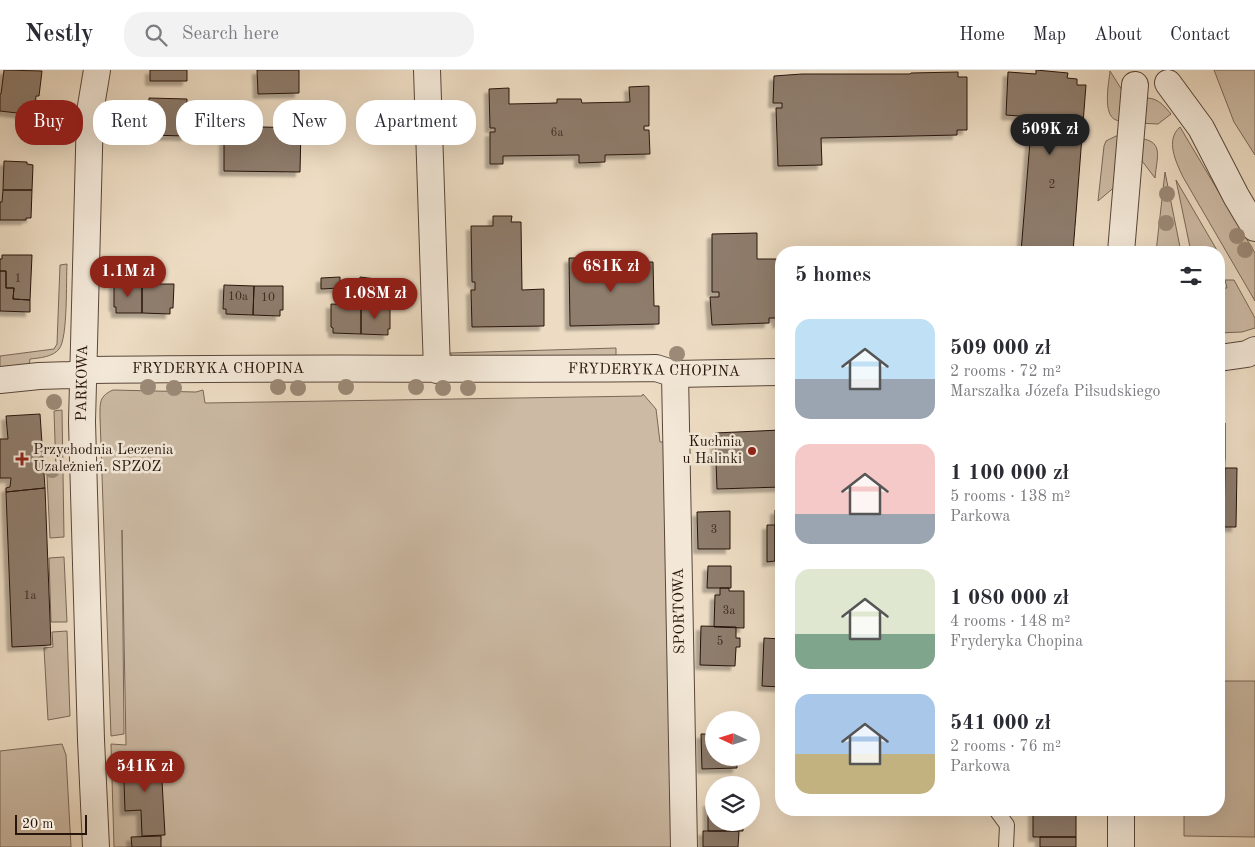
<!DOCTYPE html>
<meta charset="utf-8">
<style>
:root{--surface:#fff;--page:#f2f2f3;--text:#2b2b33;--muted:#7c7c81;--line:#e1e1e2;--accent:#8f2418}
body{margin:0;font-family:"Old Standard TT",serif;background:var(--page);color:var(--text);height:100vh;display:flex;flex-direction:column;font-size:19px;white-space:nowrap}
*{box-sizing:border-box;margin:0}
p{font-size:16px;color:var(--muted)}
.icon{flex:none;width:28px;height:28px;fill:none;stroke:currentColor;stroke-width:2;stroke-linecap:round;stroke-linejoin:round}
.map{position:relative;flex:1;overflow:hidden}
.drawer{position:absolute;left:775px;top:176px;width:450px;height:570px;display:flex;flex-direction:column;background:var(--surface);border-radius:20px;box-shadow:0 5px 20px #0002}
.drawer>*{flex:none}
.banner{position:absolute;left:15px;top:30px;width:475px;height:45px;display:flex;gap:10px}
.needle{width:32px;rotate:274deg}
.controls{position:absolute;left:705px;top:641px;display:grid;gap:10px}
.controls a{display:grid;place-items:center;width:55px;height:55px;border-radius:50%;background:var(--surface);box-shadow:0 5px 20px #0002;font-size:25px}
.scale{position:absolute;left:15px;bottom:12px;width:72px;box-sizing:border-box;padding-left:5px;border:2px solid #28150d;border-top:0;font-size:14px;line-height:18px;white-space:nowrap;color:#28150d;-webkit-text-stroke:4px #f3e8d8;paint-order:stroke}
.price{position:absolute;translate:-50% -42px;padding:0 11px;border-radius:18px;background:var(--accent);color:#fff;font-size:16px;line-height:32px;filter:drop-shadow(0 1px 2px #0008)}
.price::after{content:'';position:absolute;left:50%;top:30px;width:15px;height:11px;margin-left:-8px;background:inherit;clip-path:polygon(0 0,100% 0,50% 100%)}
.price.current{background:#222;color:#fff}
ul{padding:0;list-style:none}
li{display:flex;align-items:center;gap:15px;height:125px;padding:0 20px}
li span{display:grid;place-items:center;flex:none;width:140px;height:100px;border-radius:15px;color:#555}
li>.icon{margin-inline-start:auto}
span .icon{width:60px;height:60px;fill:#fffc;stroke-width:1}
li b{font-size:21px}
h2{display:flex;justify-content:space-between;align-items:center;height:60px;padding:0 20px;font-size:21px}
.pill{padding:0 18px;border-radius:20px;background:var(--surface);box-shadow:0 5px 20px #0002;font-size:18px;line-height:45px}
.pill.current{background:var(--accent);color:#fff}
header{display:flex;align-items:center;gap:30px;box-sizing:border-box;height:70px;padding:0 25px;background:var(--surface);border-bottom:1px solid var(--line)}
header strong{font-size:24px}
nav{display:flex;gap:28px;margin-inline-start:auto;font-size:18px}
.search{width:350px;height:45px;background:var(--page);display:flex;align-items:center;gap:12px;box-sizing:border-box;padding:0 18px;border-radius:20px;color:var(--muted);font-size:19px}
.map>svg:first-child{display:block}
</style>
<header>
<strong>Nestly</strong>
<div class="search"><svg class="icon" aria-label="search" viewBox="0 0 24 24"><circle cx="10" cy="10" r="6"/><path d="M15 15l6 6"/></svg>Search here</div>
<nav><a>Home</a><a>Map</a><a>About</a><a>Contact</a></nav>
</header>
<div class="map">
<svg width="1255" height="777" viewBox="0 0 1255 777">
<defs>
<filter id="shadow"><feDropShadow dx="-4.5" dy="4.5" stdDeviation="1" flood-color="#0004"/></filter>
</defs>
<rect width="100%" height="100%" fill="#eddcc3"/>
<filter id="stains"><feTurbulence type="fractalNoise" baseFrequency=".004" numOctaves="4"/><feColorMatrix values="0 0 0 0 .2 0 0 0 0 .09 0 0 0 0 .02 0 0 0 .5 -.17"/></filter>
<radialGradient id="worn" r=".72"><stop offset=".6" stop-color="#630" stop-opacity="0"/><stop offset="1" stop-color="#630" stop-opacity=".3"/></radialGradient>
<path fill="#ccbaa4" stroke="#7a6858" d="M 1214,0 L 1255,0 L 1255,85 L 1234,52 Z
M 1110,1 L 1122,20 L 1124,51 C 1121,51 1118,51 1116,50 C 1102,45 1109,12 1110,1 Z
M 1148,28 C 1159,29 1164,36 1171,44 L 1158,54 L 1137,53 L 1142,32 Z
M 1180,57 L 1255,183 L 1255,231 L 1183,107 C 1176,92 1165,70 1180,57 Z
M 1116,66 L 1123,67 L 1117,115 L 1098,131 L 1104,76 L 1106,71 Z
M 1136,68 C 1165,70 1157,85 1155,108 L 1139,87 Z
M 1165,102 L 1181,182 L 1156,182 Z
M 1176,110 L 1218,182 L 1191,182 Z
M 67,194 C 66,209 68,269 59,279 C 53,287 39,288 30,289 L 29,296 L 0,299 L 0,286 L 54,279 L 57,274 L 60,195 Z
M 1225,210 L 1234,210 L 1255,248 L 1255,258 L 1242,262 L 1219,263 L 1219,244 L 1223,243 L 1221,218 L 1227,218 Z
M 616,278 L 616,286 L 457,290 L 450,283 Z
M 113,320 L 196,322 L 203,320 L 205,333 L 642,326 L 643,324 L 656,339 L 660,372 L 668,372 L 671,777 L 114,777 L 111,674 L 126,675 L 122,460 L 124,664 L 111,666 L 100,347 C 100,333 99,326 113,320 Z
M 62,340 L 64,467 L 50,468 L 47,406 L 56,400 L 54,341 Z
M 64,487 L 67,552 L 51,552 L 49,488 Z
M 67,561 L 70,646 L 48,650 L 44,578 L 53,577 L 52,562 Z
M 1219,611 L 1255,611 L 1255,767 L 1184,766 L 1184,740 L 1219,740 Z
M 62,674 L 66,685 L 71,777 L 0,777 L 0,681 Z"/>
<path fill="#8e7c6c" stroke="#28150d" filter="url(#shadow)" d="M 4,0 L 42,1 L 39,26 L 36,26 L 34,45 L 0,41 L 0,24 L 1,24 Z
M 150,0 L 187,0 L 187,11 L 150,11 Z
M 257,0 L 299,0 L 299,23 L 258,24 Z
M 1036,0 L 1068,3 L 1067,8 L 1077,9 L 1077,15 L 1086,15 L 1073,182 L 1021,182 L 1032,47 L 1006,45 L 1008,2 L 1036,4 Z
M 958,2 L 958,7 L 967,7 L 967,60 L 957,60 L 957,65 L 821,68 L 822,95 L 778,96 L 776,38 L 782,38 L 782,33 L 773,33 L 774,6 L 802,4 L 910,4 L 911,3 Z
M 649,16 L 649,56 L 644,56 L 644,60 L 649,60 L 650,84 L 605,85 L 605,92 L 579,93 L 579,85 L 503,86 L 503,94 L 490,94 L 490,62 L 495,62 L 495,58 L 490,58 L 489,19 L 509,18 L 509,34 L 557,33 L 557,29 L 581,29 L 582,33 L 630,32 L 629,17 Z
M 149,28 L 187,29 L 186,66 L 148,65 Z
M 224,56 L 301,58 L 300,102 L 224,101 Z
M 4,91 L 27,92 L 27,94 L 33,95 L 32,120 L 3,120 Z
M 3,120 L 32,120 L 31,148 L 26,148 L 26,150 L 0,150 L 0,132 L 2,132 Z
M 493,146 L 512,146 L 511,152 L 521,152 L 522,220 L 544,219 L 544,256 L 472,257 L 471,220 L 475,220 L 475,212 L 472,212 L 471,156 L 493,156 Z
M 757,163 L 757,189 L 781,189 L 781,253 L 777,253 L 777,248 L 769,248 L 769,253 L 712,255 L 710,227 L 719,227 L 719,222 L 712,222 L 712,164 Z
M 2,185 L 32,185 L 30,230 L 13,229 L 14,218 L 6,218 L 6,201 L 0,201 L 0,189 L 2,189 Z
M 569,188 L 615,188 L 615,193 L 653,192 L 654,236 L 659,236 L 659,254 L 570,256 Z
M 128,191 L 143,191 L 143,206 L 128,206 Z
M 0,201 L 6,201 L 6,218 L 14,218 L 13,229 L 30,230 L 30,242 L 0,241 Z
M 340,207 L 340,218 L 321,219 L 321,208 Z
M 360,207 L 376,209 L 375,220 L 359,216 Z
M 114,213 L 142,214 L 142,243 L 116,243 L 116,237 L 114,237 Z
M 142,214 L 174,214 L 173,238 L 170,238 L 170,244 L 142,243 Z
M 224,215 L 254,216 L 253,245 L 226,244 L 226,239 L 223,239 Z
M 254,216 L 283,216 L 283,240 L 280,240 L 280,246 L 253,245 Z
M 331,234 L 361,235 L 361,264 L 333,263 L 333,258 L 331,257 Z
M 361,235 L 390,235 L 390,259 L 388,259 L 388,265 L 361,264 Z
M 40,344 L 45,418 L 6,422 L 6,418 L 10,417 L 11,408 L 0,408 L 0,369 L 8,369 L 6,346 Z
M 1219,353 L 1225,353 L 1225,388 L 1219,388 Z
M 781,360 L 781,417 L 717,419 L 715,363 Z
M 1219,388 L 1225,388 L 1224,415 L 1219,415 Z
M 1225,398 L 1237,398 L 1236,457 L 1224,457 Z
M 1219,415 L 1224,415 L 1223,463 L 1219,463 Z
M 45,418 L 51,575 L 12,577 L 6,422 Z
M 775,440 L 781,440 L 781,491 L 775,491 Z
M 730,441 L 730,479 L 698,479 L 697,442 Z
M 767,455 L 775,455 L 775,491 L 767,492 Z
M 708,496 L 731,496 L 731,518 L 707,518 Z
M 720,518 L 729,518 L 729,521 L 744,521 L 744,558 L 714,557 L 715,525 L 720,525 Z
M 701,556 L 736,557 L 736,568 L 740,568 L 740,577 L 736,577 L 735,596 L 700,595 Z
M 764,568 L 781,569 L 781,617 L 762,616 Z
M 701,664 L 714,664 L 714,688 L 737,688 L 737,698 L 702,699 Z
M 138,682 L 139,694 L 161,693 L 165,765 L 142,766 L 141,740 L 125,741 L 123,683 Z
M 708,732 L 714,732 L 714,752 L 743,752 L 743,761 L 708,761 Z
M 1033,740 L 1076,740 L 1076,767 L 1033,767 Z
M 703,761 L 739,761 L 738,777 L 703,777 Z
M 161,766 L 161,777 L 132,777 L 131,767 Z
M 1040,767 L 1076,767 L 1076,777 L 1040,777 Z"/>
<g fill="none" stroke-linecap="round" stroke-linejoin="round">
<g stroke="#59473a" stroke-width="16">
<path id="service" d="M 996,740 L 1007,755 L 1006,777"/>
</g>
<g stroke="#59473a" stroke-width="28">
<path id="minor" d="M 427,0 L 437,300
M 1168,13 L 1201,58 L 1236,126 L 1255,158
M 1121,182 L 1135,15
M 1219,288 L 1247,284 L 1255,280
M 675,304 L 684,777
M 0,310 L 39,306 L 71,305 L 94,300 C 282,297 469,300 656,298 L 675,304 L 781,302
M 96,777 L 91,670 L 82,352 L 90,42 L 97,0
M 1121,777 L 1121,740"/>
</g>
<use href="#service" stroke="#f3e8d8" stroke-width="14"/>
<use href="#minor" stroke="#f3e8d8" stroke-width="26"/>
</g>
<g fill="#9c8a78">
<circle cx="1167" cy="124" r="8"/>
<circle cx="1166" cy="153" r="8"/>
<circle cx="1237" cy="166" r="8"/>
<circle cx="1245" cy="180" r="8"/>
<circle cx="677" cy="284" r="8"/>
<circle cx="148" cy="317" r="8"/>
<circle cx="278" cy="317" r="8"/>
<circle cx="346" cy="317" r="8"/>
<circle cx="416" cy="317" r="8"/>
<circle cx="174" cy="318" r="8"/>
<circle cx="298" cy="318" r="8"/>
<circle cx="443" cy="318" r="8"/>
<circle cx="468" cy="318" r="8"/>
<circle cx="54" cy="332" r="8"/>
<circle cx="52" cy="400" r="8"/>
</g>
<g fill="#8f2418" stroke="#f3e8d8" stroke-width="2">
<circle cx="752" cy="381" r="5"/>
<path d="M19.5 381.5h5v5h5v5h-5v5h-5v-5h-5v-5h5z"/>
</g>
<g text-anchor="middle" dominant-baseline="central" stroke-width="5" stroke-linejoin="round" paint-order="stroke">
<g font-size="12" fill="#422f25">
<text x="557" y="63">6a</text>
<text x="1052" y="115">2</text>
<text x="18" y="209">1</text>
<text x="238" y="227">10a</text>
<text x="268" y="228">10</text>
<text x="714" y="460">3</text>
<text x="30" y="526">1a</text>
<text x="729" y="541">3a</text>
<text x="720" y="572">5</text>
</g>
<g font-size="15" fill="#28150d" stroke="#f3e8d8">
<text x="218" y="299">FRYDERYKA CHOPINA</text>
<text transform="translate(654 301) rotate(1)">FRYDERYKA CHOPINA</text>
<text transform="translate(83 313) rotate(-89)">PARKOWA</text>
<text transform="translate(680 541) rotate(-91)">SPORTOWA</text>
</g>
<g font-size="15" fill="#28150d" stroke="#f3e8d8" text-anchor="end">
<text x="742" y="372">Kuchnia<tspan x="742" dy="17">u Halinki</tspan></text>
<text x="33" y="380" text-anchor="start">Przychodnia Leczenia<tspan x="33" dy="17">Uzależnień. SPZOZ</tspan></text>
</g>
</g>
<rect width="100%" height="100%" filter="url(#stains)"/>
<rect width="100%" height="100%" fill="url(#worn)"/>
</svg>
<div class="controls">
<a><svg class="needle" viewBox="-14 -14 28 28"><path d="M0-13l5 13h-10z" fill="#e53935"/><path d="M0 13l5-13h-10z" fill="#7c7c81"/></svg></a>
<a><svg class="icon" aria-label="layers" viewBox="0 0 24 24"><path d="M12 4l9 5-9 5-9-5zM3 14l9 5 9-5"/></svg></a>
</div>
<div class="scale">20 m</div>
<b class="price current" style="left:1050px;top:86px">509K zł</b>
<b class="price" style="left:611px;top:223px">681K zł</b>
<b class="price" style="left:128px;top:228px">1.1M zł</b>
<b class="price" style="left:375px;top:250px">1.08M zł</b>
<b class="price" style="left:145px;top:723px">541K zł</b>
<div class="banner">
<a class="pill current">Buy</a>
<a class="pill">Rent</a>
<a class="pill">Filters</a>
<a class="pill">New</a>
<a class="pill">Apartment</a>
</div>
<section class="drawer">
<h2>5 homes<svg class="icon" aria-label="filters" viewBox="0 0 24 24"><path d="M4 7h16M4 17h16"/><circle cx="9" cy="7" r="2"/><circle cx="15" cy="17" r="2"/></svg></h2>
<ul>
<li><span style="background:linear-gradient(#bfe0f5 60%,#9aa5b1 0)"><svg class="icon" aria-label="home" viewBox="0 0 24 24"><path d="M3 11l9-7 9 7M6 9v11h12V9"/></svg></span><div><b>509 000 zł</b><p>2 rooms · 72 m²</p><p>Marszałka Józefa Piłsudskiego</p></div></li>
<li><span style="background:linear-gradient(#f6c9c9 70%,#9aa5b1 0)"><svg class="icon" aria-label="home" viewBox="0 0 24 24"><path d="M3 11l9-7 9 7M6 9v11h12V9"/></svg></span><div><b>1 100 000 zł</b><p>5 rooms · 138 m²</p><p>Parkowa</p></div></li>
<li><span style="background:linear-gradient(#dfe7d0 65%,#7fa58c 0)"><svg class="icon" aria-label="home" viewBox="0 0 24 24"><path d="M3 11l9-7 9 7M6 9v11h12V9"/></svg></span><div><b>1 080 000 zł</b><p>4 rooms · 148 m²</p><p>Fryderyka Chopina</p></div></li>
<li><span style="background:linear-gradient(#a9c7e8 60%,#c2b280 0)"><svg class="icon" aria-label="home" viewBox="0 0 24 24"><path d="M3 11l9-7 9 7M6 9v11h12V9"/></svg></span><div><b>541 000 zł</b><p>2 rooms · 76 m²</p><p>Parkowa</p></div></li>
</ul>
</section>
</div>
